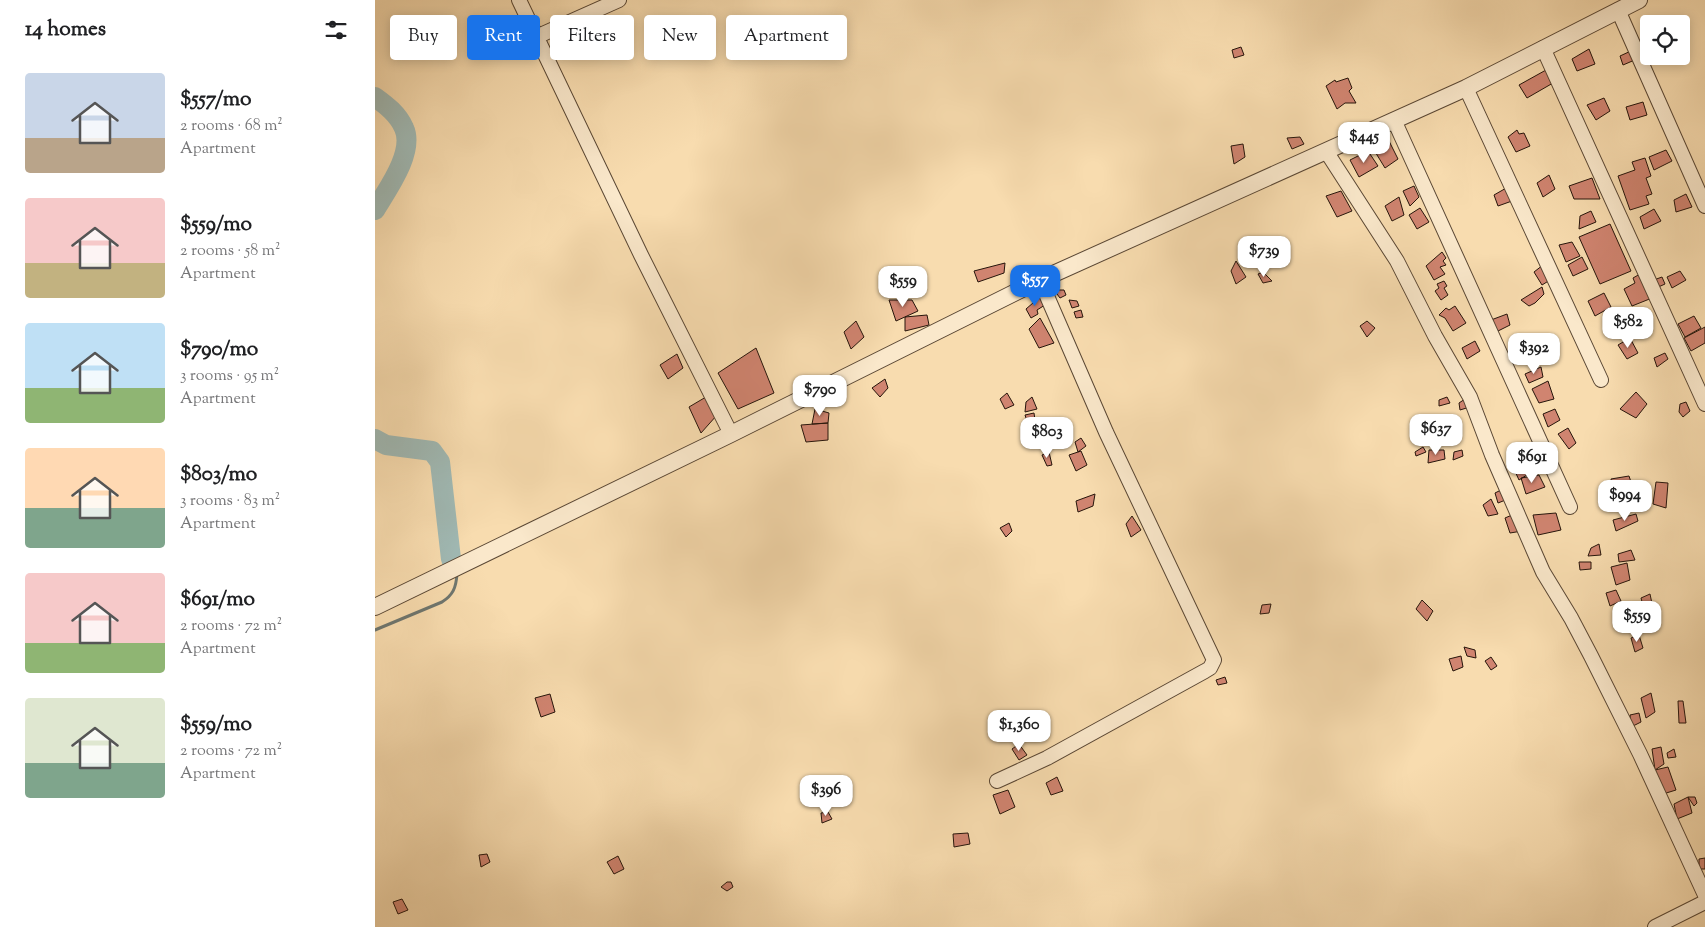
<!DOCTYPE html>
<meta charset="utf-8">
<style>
:root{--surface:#fff;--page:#f2f2f2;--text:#202124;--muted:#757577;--accent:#1a73e8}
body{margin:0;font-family:"Sorts Mill Goudy",serif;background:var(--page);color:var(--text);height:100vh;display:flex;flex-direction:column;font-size:19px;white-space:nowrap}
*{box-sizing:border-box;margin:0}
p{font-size:16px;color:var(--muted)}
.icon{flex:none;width:28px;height:28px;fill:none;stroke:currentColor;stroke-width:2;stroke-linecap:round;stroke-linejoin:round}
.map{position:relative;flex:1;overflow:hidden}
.drawer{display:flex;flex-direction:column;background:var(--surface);width:375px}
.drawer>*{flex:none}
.guide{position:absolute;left:15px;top:15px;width:475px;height:45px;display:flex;gap:10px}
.controls{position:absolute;left:1265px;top:15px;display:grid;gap:10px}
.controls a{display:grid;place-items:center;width:50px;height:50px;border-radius:5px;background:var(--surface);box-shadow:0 2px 12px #0003;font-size:25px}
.price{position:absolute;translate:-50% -42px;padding:0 11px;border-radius:10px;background:#fff;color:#222;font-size:16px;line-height:32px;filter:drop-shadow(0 1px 2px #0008)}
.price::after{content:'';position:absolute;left:50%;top:30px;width:15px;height:11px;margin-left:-8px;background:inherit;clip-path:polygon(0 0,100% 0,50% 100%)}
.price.current{background:var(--accent);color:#fff}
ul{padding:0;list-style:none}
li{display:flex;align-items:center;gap:15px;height:125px;padding:0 25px}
li span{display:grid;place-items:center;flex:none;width:140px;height:100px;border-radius:5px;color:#555}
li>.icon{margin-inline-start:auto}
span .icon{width:60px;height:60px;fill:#fffc;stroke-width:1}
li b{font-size:21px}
h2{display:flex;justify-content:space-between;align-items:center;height:60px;padding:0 25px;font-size:21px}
.pill{padding:0 18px;border-radius:5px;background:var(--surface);box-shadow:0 2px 12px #0003;font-size:18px;line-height:45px}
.pill.current{background:var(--accent);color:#fff}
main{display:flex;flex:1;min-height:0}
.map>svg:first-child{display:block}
</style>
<main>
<section class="drawer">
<h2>14 homes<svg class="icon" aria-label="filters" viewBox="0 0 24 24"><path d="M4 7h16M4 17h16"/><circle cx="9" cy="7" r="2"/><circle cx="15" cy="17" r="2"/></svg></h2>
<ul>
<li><span style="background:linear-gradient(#c9d6e8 65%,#b9a48a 0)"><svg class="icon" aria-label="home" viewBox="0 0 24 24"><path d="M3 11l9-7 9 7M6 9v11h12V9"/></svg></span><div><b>$557/mo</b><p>2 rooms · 68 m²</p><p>Apartment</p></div></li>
<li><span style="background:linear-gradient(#f6c9c9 65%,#c2b280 0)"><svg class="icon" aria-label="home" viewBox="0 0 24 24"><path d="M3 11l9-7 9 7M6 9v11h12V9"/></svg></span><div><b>$559/mo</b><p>2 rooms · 58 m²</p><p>Apartment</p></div></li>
<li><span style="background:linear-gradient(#bfe0f5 65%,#8fb573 0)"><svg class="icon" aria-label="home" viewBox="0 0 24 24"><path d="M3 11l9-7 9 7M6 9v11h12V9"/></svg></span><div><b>$790/mo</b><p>3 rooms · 95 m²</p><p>Apartment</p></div></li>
<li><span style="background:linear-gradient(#ffd9b3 60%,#7fa58c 0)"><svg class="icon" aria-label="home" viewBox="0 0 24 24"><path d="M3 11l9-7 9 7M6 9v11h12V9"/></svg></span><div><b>$803/mo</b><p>3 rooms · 83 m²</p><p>Apartment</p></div></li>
<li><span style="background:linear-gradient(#f6c9c9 70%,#8fb573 0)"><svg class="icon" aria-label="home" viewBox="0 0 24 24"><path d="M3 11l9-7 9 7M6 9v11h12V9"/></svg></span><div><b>$691/mo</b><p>2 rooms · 72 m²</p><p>Apartment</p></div></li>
<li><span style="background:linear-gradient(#dfe7d0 65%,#7fa58c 0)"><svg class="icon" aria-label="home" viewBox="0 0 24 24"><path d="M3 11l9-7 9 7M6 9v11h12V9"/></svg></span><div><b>$559/mo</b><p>2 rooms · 72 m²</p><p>Apartment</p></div></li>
</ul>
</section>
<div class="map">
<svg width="1330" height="927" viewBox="0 0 1330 927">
<rect width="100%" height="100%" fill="#f8dcaf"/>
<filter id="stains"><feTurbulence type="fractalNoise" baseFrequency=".004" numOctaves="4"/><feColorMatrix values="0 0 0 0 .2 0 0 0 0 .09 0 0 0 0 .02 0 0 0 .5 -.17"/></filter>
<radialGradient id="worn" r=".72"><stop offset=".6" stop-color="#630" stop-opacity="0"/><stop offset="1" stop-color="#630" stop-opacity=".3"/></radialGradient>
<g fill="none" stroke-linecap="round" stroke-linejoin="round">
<path stroke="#6f7770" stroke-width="3" d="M 0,630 L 67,602 C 78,595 81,588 82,574"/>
<path stroke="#a0b9b4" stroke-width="20" d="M 0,97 C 11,105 23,114 29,128 C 40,152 12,190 0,210
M 0,439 L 11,445 L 57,451 L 65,462 L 76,559"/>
</g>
<path fill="#d08470" stroke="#26150b" d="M 866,47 L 869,55 L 859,58 L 857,50 Z
M 1214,49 L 1220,64 L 1202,71 L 1197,59 Z
M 1258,50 L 1262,59 L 1248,65 L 1245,56 Z
M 1281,56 L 1299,56 L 1284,64 Z
M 1171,70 L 1178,83 L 1152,98 L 1144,85 Z
M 973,78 L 977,88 L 974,91 L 981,103 L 970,103 L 962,109 L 951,86 L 960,80 L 961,82 Z
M 1229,98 L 1235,111 L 1221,120 L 1212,105 Z
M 1268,102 L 1272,115 L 1255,120 L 1251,107 Z
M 1142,130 L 1144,134 L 1149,133 L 1155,146 L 1141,152 L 1133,137 Z
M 925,137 L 929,144 L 917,149 L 912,138 Z
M 1013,139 L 1023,159 L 1010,168 L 999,150 Z
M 868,144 L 870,157 L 859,164 L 856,146 Z
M 1291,150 L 1297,161 L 1279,170 L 1274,157 Z
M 993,151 L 1003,166 L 984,177 L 975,160 Z
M 1270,158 L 1276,176 L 1271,178 L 1277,194 L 1271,196 L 1274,204 L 1255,210 L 1243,176 L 1260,170 L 1257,162 Z
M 1174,175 L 1180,189 L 1168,197 L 1162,183 Z
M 1217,178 L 1225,199 L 1199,199 L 1194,186 Z
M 1039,186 L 1044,197 L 1035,206 L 1028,191 Z
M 1133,187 L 1137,201 L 1123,206 L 1119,195 Z
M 966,191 L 977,211 L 962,217 L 951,196 Z
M 1311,194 L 1317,207 L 1301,212 L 1299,200 Z
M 1024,197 L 1029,215 L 1017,221 L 1010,206 Z
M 1045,208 L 1054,222 L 1042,229 L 1034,215 Z
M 1279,209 L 1286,221 L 1269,229 L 1265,217 Z
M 1216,211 L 1221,222 L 1204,229 L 1205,216 Z
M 1235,224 L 1256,271 L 1225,284 L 1204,237 Z
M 1197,242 L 1205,256 L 1191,262 L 1184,245 Z
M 1067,252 L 1071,258 L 1068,261 L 1071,265 L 1065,267 L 1070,274 L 1059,280 L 1051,266 Z
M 1207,257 L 1213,269 L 1198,276 L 1193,265 Z
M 861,261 L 871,277 L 861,284 L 856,271 Z
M 630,263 L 629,273 L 603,282 L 599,271 Z
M 1168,265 L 1175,280 L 1167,285 L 1159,272 Z
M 1305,271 L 1311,280 L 1297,288 L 1292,277 Z
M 888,272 L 897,281 L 888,283 L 883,274 Z
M 1265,274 L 1277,298 L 1257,306 L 1249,289 L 1260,283 L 1258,278 Z
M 1287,277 L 1290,284 L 1279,289 L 1276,281 Z
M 1069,281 L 1072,286 L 1069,288 L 1073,295 L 1066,300 L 1060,291 L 1064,288 L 1062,284 Z
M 1167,287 L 1169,294 L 1160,303 L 1154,306 L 1146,300 Z
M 679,290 L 689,290 L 691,295 L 685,298 Z
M 1229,293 L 1236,307 L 1220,316 L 1213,301 Z
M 666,296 L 670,305 L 662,310 L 663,314 L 656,318 L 651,309 Z
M 514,300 L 537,300 L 543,311 L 521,321 Z
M 694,300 L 702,301 L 704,306 L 697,308 Z
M 1080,306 L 1091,323 L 1078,331 L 1070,318 L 1064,315 L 1071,308 L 1074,310 Z
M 706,310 L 708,317 L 701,318 L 699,312 Z
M 1132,314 L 1135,325 L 1119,333 L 1116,320 Z
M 552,315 L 554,325 L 530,331 L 530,317 Z
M 1319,316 L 1326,328 L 1310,337 L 1303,324 Z
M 665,318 L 679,343 L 664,348 L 654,329 Z
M 481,321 L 489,337 L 476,349 L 469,332 Z
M 992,321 L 1000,328 L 992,337 L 985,326 Z
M 1330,327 L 1330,343 L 1316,351 L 1309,338 Z
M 1255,338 L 1263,353 L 1252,359 L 1243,345 Z
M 1100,341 L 1105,351 L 1092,359 L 1087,348 Z
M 1175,346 L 1177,353 L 1164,356 L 1161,349 Z
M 381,348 L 399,393 L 363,409 L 343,373 Z
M 1290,353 L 1293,359 L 1282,367 L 1279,358 Z
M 302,354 L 308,368 L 293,379 L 285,365 Z
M 1166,367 L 1168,377 L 1154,383 L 1150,374 Z
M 510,379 L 513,388 L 505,397 L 497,388 Z
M 1173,381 L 1179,399 L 1164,403 L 1157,389 Z
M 1261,392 L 1272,404 L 1261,418 L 1245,409 Z
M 632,393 L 639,405 L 630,409 L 625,399 Z
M 336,394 L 342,415 L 326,433 L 314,407 Z
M 657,397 L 662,409 L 650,412 L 651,402 Z
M 1072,397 L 1075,403 L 1064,406 L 1064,400 Z
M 1093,397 L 1098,406 L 1085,410 L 1084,403 Z
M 1311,402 L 1315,411 L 1308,417 L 1304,412 L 1305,404 Z
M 440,409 L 454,413 L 453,423 L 437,424 Z
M 1180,409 L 1185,420 L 1173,427 L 1168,414 Z
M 659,413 L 660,420 L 652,421 L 650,415 Z
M 1078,416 L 1081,424 L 1076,427 L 1072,419 Z
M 453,423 L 453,440 L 431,442 L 426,425 Z
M 1193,428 L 1201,443 L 1194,449 L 1183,434 Z
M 706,438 L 711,446 L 703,452 L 700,442 Z
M 1048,447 L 1051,452 L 1041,456 L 1040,452 Z
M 1154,449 L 1157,457 L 1147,464 L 1148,456 Z
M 1054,450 L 1069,450 L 1070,459 L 1053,463 Z
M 1087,450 L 1088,456 L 1078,460 L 1079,452 Z
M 706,451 L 712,465 L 701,471 L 694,455 Z
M 674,452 L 677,465 L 672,466 L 667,455 Z
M 1143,454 L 1144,466 L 1137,467 L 1135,456 Z
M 1152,462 L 1155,473 L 1144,480 L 1139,469 Z
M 1164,475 L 1170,487 L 1151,494 L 1146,478 Z
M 1254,476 L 1256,482 L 1238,491 L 1236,479 Z
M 1281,482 L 1293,483 L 1291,508 L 1278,504 Z
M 1128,489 L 1133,499 L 1123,503 L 1120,493 Z
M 720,494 L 718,506 L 703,512 L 701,501 Z
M 1116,499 L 1123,514 L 1113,516 L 1108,505 Z
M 1181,513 L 1186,530 L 1163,535 L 1158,515 Z
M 1261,514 L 1263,521 L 1241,531 L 1238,520 Z
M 1137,515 L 1147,531 L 1135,533 L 1130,518 Z
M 757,516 L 766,530 L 756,537 L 751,524 Z
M 634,523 L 637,531 L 631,537 L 625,528 Z
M 1224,544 L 1226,555 L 1213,556 L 1216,548 Z
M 1256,550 L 1260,560 L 1244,562 L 1243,554 Z
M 1204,562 L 1216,562 L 1216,569 L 1205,570 Z
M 1252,563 L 1255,580 L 1241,585 L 1236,567 Z
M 1241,590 L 1246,601 L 1235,606 L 1231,593 Z
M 1275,594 L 1279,613 L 1271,617 L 1266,598 Z
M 1047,600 L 1058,611 L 1052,621 L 1041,609 Z
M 896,604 L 894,613 L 885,614 L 887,605 Z
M 1264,635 L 1268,648 L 1260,652 L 1256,638 Z
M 1089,647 L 1100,650 L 1101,658 L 1092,656 Z
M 1086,656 L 1088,667 L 1078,671 L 1074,659 Z
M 1116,657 L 1122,666 L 1116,670 L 1110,661 Z
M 850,677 L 852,683 L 843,685 L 841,680 Z
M 1276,693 L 1280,712 L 1271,718 L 1266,698 Z
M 175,694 L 180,712 L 166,717 L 160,698 Z
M 1303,701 L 1308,701 L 1311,723 L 1304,723 Z
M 1264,713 L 1266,722 L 1256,727 L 1255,715 Z
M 644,744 L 652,755 L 644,760 L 637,749 Z
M 1286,747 L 1289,764 L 1280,770 L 1277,749 Z
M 1299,749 L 1301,757 L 1293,758 L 1292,753 Z
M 1293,767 L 1301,790 L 1288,794 L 1280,770 Z
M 682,777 L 688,791 L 676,795 L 671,783 Z
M 633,790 L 640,807 L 625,814 L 618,795 Z
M 1313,797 L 1317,813 L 1302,819 L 1299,804 Z
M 1313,797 L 1320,797 L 1322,803 L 1319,806 Z
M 453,812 L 457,819 L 447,823 L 446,813 Z
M 593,833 L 595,844 L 579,847 L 578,834 Z
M 112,854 L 115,862 L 106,867 L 104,855 Z
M 243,856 L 249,869 L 239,874 L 232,862 Z
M 1330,858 L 1330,869 L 1324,869 L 1324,859 Z
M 352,882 L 356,882 L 358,887 L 352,891 L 346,887 Z
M 27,899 L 33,910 L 23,914 L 18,902 Z"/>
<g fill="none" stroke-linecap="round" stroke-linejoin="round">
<g stroke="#5a4734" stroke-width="16">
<path id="minor" d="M 144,0 L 266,255 L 356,434
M 1243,10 L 1330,206
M 161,37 L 244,0
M 1168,48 L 1330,404
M 1091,88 L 1226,380
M 1019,120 L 1195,507
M 951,151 L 1022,261 L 1060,336 L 1095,397 L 1117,455 L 1168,572 L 1196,618 L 1216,656 L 1265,754 L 1330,895
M 622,781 L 672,758 L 830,671 L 835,668 L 839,660 L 731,432 L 665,280
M 1280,927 L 1330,902"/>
</g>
<g stroke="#5a4734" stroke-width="18">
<path id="tertiary" d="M 0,607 L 356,434 L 665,280 L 1091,88 L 1264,0"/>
</g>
<use href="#minor" stroke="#fae8cb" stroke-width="14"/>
<use href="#tertiary" stroke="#fae8cb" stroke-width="16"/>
</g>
<rect width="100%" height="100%" filter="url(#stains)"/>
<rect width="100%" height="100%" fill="url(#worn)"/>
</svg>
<div class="controls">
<a><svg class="icon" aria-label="locate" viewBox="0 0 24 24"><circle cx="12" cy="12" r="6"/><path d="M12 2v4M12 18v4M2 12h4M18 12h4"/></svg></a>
</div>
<b class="price" style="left:989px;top:164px">$445</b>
<b class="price" style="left:889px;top:278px">$739</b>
<b class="price current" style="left:660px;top:307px">$557</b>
<b class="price" style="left:528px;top:308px">$559</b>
<b class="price" style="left:1253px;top:349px">$582</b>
<b class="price" style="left:1159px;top:375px">$392</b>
<b class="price" style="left:445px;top:417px">$790</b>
<b class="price" style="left:1061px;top:456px">$637</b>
<b class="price" style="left:672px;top:459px">$803</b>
<b class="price" style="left:1157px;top:484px">$691</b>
<b class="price" style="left:1250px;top:522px">$994</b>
<b class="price" style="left:1262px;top:643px">$559</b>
<b class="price" style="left:644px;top:752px">$1,360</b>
<b class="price" style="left:451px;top:817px">$396</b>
<div class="guide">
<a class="pill">Buy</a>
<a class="pill current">Rent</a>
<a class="pill">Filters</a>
<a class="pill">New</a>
<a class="pill">Apartment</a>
</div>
</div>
</main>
